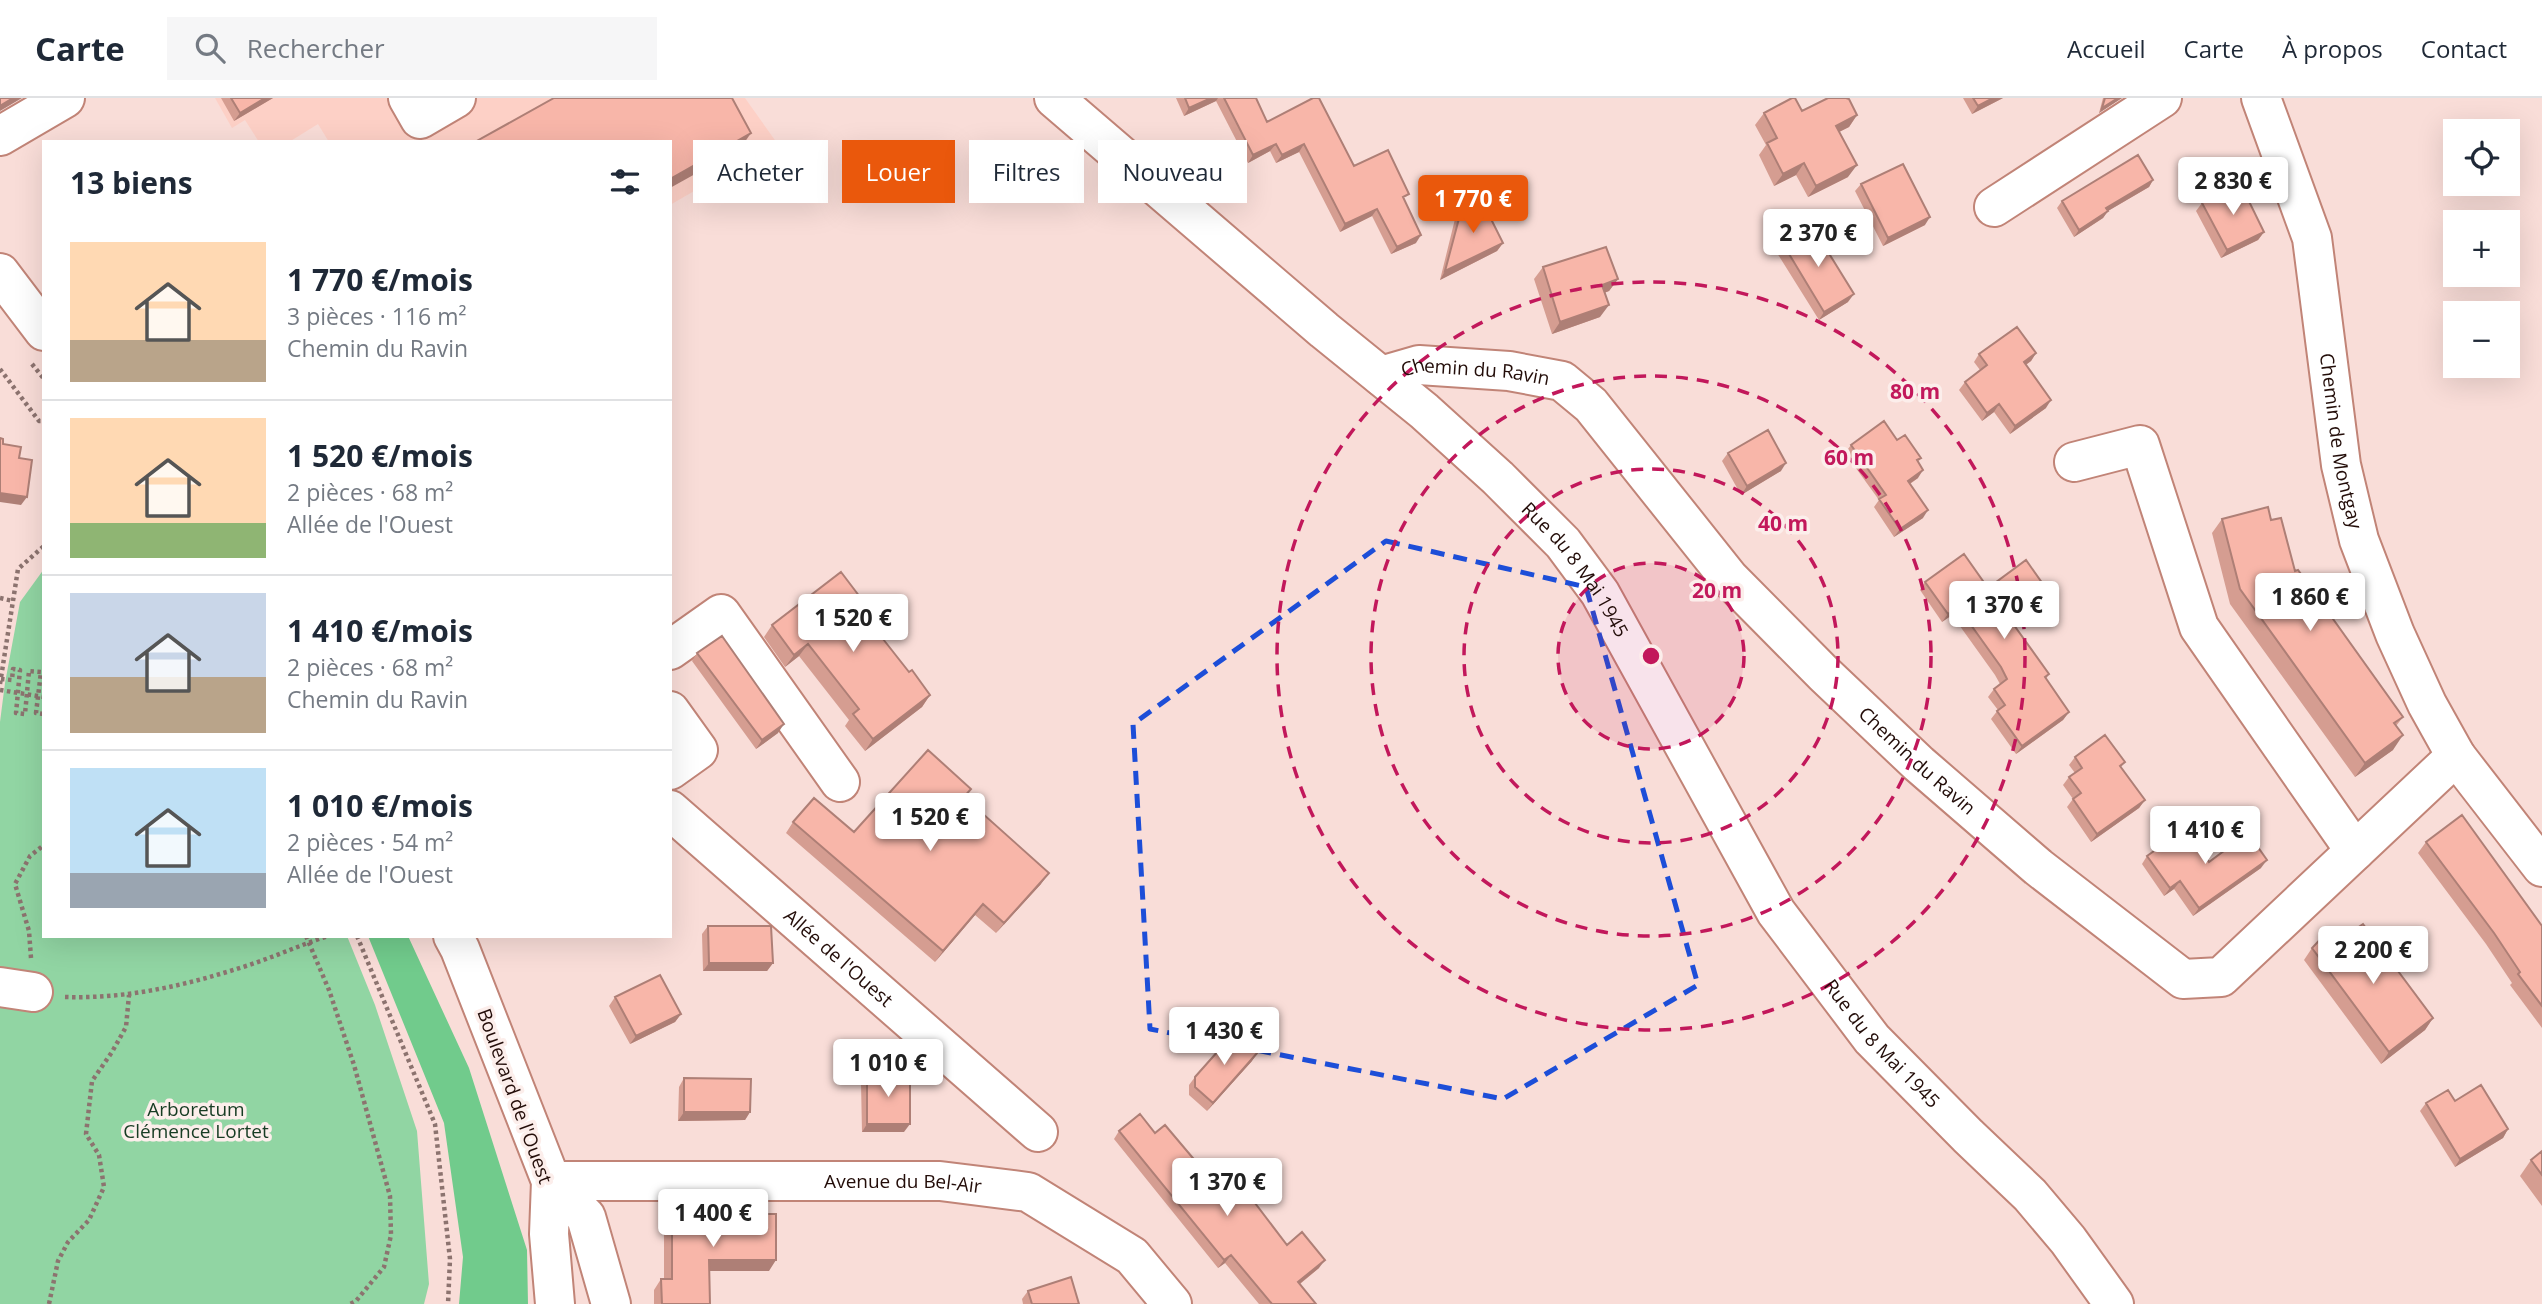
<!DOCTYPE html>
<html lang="fr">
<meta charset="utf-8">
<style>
:root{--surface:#fff;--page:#f6f6f7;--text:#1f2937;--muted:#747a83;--line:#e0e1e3;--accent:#ea580c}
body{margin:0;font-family:"Open Sans",sans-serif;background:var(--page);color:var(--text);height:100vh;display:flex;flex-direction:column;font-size:26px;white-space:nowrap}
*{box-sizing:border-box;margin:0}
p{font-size:23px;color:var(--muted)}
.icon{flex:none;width:38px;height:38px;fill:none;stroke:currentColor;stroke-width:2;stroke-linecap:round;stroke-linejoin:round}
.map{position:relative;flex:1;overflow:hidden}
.drawer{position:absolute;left:42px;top:42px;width:630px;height:798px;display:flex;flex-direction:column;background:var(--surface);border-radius:0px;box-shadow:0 7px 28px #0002}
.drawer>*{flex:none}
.guide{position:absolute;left:693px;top:42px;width:665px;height:63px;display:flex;gap:14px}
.tools{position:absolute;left:2443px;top:21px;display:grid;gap:14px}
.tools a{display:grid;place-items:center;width:77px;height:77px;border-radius:0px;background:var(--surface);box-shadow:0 7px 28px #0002;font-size:35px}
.price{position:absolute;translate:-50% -60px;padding:0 16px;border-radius:7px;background:#fff;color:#222;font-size:23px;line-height:46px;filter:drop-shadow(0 2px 4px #0008)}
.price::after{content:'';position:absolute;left:50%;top:42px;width:21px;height:16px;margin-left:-10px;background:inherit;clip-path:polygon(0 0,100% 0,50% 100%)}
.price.current{background:var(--accent);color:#fff}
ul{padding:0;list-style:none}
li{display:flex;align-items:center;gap:21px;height:175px;padding:0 28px}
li+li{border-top:2px solid var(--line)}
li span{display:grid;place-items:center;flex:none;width:196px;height:140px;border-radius:0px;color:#555}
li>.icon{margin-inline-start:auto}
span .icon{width:84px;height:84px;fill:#fffc;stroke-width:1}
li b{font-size:30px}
h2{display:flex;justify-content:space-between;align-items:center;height:84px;padding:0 28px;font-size:30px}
.chip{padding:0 24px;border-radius:0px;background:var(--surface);box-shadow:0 7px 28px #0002;font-size:24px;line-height:63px}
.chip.current{background:var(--accent);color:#fff}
header{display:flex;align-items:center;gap:42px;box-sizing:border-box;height:98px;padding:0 35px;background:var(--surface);border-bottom:2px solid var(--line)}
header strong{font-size:33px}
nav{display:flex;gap:38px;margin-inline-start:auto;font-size:24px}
.search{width:490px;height:63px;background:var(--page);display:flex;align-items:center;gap:18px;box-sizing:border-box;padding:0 24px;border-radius:0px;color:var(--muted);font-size:26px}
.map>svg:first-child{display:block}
</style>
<header>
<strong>Carte</strong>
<div class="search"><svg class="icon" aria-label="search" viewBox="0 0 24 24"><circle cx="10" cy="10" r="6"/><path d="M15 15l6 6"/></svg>Rechercher</div>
<nav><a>Accueil</a><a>Carte</a><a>À propos</a><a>Contact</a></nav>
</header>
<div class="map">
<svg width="2542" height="1206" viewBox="0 0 2542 1206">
<rect width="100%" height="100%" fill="#f9ddd8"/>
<path fill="#fdd0c6" d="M 215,0 L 745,0 L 777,45 L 670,107 L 670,44 L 329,44 L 318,26 L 289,44 L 259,44 L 245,22 L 232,30 Z"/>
<path fill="#91d5a3" d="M 44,471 L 44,838 L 347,838 L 375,907 L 417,1033 L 429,1186 L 424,1206 L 0,1206 L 0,624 L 5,585 L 20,504 Z"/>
<path fill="#71cb8c" d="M 368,838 L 408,838 L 469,970 L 527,1152 L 528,1206 L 459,1206 L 463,1159 L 444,1025 Z"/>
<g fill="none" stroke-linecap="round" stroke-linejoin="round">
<g stroke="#c18477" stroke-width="42">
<g id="minor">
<path d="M 408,0 L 420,21 L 456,0"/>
<path id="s1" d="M 1054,0 L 1324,232 L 1424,313 L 1498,380 L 1563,445 L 1600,495 L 1776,814 L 1872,941 L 1968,1038 L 2030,1097 L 2068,1142 L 2114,1206"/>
<path id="s2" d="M 2261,0 L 2312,140 L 2341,367 L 2359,442 L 2395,536 L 2427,606 L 2456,658 L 2542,769"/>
<path d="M 0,38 L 65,0"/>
<path d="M 1994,109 L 2162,0"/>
<path d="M 0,175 L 44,233"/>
<path id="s3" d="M 1381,278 L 1419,267 L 1509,273 L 1562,283 L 1591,307 L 1729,480 L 1824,576 L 1919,666 L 2038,769 L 2183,881 L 2221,879 L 2456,658"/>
<path d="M 2074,364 L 2140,347 L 2199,529 L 2355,753"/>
<path d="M 670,552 L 721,516 L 840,684"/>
<path d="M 670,613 L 698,652 L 670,672"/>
<path id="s4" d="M 670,712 L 1038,1034"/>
<path d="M 453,838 L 460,851 L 551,1083 L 549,1136 L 555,1206"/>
<path d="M 0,889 L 33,894"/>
<path id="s5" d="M 551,1083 L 940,1083 L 1028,1094 L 1132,1158 L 1172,1206"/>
<path d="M 551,1083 L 586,1119 L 611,1206"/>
</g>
</g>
<path stroke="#8c736f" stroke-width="4.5" stroke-dasharray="3.5 3.5" stroke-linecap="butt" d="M 32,266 L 44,281
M 0,271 L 39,323 L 44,323
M 0,500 L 13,503
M 1,581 L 12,582 L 13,571 L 20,572 L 16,615 L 25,616 L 29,573 L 41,574 L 36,615 L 44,616
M 0,586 L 18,471 L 44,448
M 0,592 L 44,599
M 306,838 L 329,892 L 354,967 L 390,1098 L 391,1137 L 384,1169 L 356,1203 L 350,1206
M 357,838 L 435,1026 L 450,1161 L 448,1206
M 31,860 L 29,833 L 15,786 L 30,758 L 44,747
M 65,899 C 128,901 187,887 246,868 C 274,859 300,847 328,838
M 49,1206 L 58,1163 L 68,1144 L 89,1122 L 104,1089 L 99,1057 L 86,1036 L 92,983 L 112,954 L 126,929 L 129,897"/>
<use href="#minor" stroke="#fff" stroke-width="38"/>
</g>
<path fill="#d59d91" d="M 221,0 L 273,0 L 234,23 Z
M 1176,0 L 1256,0 L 1267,24 L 1354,68 L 1405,103 L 1416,145 L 1391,156 L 1372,118 L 1340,134 L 1299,54 L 1276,65 L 1270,53 L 1248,65 L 1216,3 L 1184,18 Z
M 1963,0 L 2003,0 L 1972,16 Z
M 2103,0 L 2122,0 L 2099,15 Z
M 1802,13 L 1857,17 L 1849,29 L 1839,34 L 1848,79 L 1808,99 L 1796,77 L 1774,88 L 1759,57 L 1766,47 L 1755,27 L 1764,15 Z
M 2153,82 L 2149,89 L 2108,113 L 2103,120 L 2074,139 L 2057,110 L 2062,103 Z
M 1861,86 L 1925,127 L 1883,148 L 1855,93 Z
M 2202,105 L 2264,134 L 2258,142 L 2221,160 L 2196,113 Z
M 1461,113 L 1503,145 L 1497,153 L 1440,182 L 1455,121 Z
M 1783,146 L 1848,204 L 1819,222 L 1777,155 Z
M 1543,169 L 1618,181 L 1609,193 L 1604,195 L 1600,219 L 1552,236 L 1534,181 Z
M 2036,255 L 2031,263 L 2026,267 L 2046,310 L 2010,336 L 1994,314 L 1982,323 L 1959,292 L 1965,284 L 1980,272 L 1974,264 L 1979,256 Z
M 1897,342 L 1921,360 L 1918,364 L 1918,380 L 1910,386 L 1923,420 L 1894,439 L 1874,409 L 1879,402 L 1845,355 L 1851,347 Z
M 1728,355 L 1781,373 L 1741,397 L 1722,363 Z
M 2222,421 L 2271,422 L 2295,473 L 2403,619 L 2396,628 L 2393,652 L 2355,679 L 2230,506 L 2212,435 Z
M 1925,484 L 1988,490 L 2045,489 L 2040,497 L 2008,519 L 2049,576 L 2046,581 L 2069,614 L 2063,622 L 2016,656 L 1991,621 L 1998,612 L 1988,599 L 1994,591 L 2000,586 L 1995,577 L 1952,517 L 1942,524 L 1920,492 Z
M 863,503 L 859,510 L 909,574 L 930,597 L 922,609 L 865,653 L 845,628 L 849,622 L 799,558 L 785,569 L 764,539 L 772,527 Z
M 697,555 L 778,635 L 756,651 L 692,563 Z
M 2075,659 L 2125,664 L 2121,669 L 2145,702 L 2139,710 L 2091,744 L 2067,709 L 2073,701 L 2063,687 L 2069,679 L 2075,675 L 2069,667 Z
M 965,700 L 1041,786 L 996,835 L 975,817 L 935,864 L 786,735 L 793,724 L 854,734 Z
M 2426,744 L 2542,828 L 2542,930 L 2510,887 L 2512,885 L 2486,846 L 2418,755 Z
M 2191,747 L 2209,764 L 2261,770 L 2193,818 L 2174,791 L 2164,798 L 2142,766 L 2147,758 Z
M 708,828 L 773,865 L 767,873 L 703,873 L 702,836 Z
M 2338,843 L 2433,920 L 2425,932 L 2381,966 L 2304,862 L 2312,850 Z
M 615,899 L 681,916 L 675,924 L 630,946 L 609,908 Z
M 1252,963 L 1207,1013 L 1189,997 L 1189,987 L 1195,979 Z
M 867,976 L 904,1034 L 862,1034 L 861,985 Z
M 684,980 L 750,1014 L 745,1022 L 678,1023 L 679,989 Z
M 2455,1003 L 2508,1031 L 2503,1040 L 2455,1069 L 2420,1013 L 2426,1005 Z
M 1119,1033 L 1155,1035 L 1230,1104 L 1319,1170 L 1300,1186 L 1316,1206 L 1259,1206 L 1225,1165 L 1218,1170 L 1114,1041 Z
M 2542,1053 L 2542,1108 L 2520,1078 L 2531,1062 Z
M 672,1112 L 724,1116 L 769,1173 L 709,1173 L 710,1206 L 654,1206 L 654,1192 L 661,1181 L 664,1181 L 664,1123 Z
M 1028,1193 L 1079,1206 L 1023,1206 L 1022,1201 Z"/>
<path fill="#ae7f76" d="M 13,0 L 22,0 L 0,13 L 0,8 Z
M 265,0 L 273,0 L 234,23 L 240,15 Z
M 1211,0 L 1218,0 L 1216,3 L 1184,18 L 1189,10 Z
M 1993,0 L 2003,0 L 1972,16 L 1978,8 Z
M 2118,0 L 2122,0 L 2099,15 L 2102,10 Z
M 1857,17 L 1849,29 L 1827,40 L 1836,28 Z
M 751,35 L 740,51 L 670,90 L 670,81 Z
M 1276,46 L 1270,53 L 1248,65 L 1253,57 Z
M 1304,46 L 1299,54 L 1276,65 L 1282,57 Z
M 1804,65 L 1796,77 L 1774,88 L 1783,76 Z
M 1857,67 L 1848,79 L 1808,99 L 1816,88 Z
M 2153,82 L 2149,89 L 2101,117 L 2106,110 Z
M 1377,111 L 1372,118 L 1340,134 L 1345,126 Z
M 2108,113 L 2103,120 L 2074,139 L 2079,132 Z
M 1930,119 L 1925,127 L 1883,148 L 1888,140 Z
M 2264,134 L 2258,142 L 2221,160 L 2227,152 Z
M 1421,137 L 1416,145 L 1391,156 L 1397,149 Z
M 1503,145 L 1497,153 L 1440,182 L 1445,173 Z
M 1618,181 L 1609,193 L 1593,199 L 1602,187 Z
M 1854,196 L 1848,204 L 1819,222 L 1824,214 Z
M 1609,207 L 1600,219 L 1552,236 L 1560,224 Z
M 2036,255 L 2031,263 L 2018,272 L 2024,264 Z
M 2051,302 L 2046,310 L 2010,336 L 2015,328 Z
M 1999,306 L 1994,314 L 1982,323 L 1987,315 Z
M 1786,365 L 1781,373 L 1741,397 L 1747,388 Z
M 1923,372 L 1918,380 L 1903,390 L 1908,383 Z
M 0,395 L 27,399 L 21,407 L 0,404 Z
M 1928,412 L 1923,420 L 1894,439 L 1900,431 Z
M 2045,489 L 2040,497 L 2001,524 L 2006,516 Z
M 1958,509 L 1952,517 L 1942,524 L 1948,516 Z
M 808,546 L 799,558 L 785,569 L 794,557 Z
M 930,597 L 922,609 L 865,653 L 873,641 Z
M 2069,614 L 2063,622 L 2016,656 L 2022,648 Z
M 784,626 L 778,635 L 756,651 L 762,642 Z
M 2403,637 L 2393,652 L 2355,679 L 2365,665 Z
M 2145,702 L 2139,710 L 2091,744 L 2097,736 Z
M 2267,762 L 2261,770 L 2193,818 L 2199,810 Z
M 1049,775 L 1041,786 L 996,835 L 1004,825 Z
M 2180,783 L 2174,791 L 2164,798 L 2170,790 Z
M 983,806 L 975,817 L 935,864 L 943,853 Z
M 709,865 L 773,865 L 767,873 L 703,873 Z
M 681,916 L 675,924 L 630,946 L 636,938 Z
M 2433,920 L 2425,932 L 2381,966 L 2389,954 Z
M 1258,954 L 1252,963 L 1207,1013 L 1213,1005 Z
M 684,1014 L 750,1014 L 745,1022 L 678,1023 Z
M 867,1026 L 910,1026 L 904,1034 L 862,1034 Z
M 2508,1031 L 2503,1040 L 2455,1069 L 2460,1061 Z
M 1231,1157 L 1225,1165 L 1218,1170 L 1224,1162 Z
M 709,1162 L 776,1162 L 769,1173 L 701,1173 Z
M 1325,1162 L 1319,1170 L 1292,1192 L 1298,1184 Z"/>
<path fill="#f8b6a9" stroke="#ae7f76" stroke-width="2" d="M 0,0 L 13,0 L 0,8 Z
M 231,0 L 265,0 L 240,15 Z
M 554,0 L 732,0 L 751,35 L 670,81 L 670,44 L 475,44 Z
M 1185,0 L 1211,0 L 1189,10 Z
M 1224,0 L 1256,0 L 1267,24 L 1313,0 L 1319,0 L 1354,68 L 1388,52 L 1409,96 L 1403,99 L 1421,137 L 1397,149 L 1377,111 L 1345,126 L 1304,46 L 1282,57 L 1276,46 L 1253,57 Z
M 1792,0 L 1795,0 L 1802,13 L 1828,0 L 1846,0 L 1849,1 L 1857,17 L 1836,28 L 1857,67 L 1816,88 L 1804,65 L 1783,76 L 1767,45 L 1777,40 L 1764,15 Z
M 1973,0 L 1993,0 L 1978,8 Z
M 2105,0 L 2118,0 L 2102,10 Z
M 2138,57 L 2153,82 L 2106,110 L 2108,113 L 2079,132 L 2062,103 Z
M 1903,66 L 1930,119 L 1888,140 L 1861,86 Z
M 2240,85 L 2264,134 L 2227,152 L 2202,105 Z
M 1482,103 L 1503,145 L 1445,173 L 1461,113 Z
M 1812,128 L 1854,196 L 1824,214 L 1783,146 Z
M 1606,149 L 1618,181 L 1602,187 L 1609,207 L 1560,224 L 1543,169 Z
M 2017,229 L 2036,255 L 2024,264 L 2051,302 L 2015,328 L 1999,306 L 1987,315 L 1965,284 L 1987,267 L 1979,256 Z
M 1884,323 L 1897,342 L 1905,337 L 1921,360 L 1917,362 L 1923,372 L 1908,383 L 1928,412 L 1900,431 L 1879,401 L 1886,397 L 1851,347 Z
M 1768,332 L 1786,365 L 1747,388 L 1728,355 Z
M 0,340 L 3,341 L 3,346 L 21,349 L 19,360 L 32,362 L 27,399 L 0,395 Z
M 2268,409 L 2271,422 L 2281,420 L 2295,473 L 2298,472 L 2403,619 L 2394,625 L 2403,637 L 2365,665 L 2240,491 L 2222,421 Z
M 1964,456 L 1988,490 L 2026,462 L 2045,489 L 2006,516 L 2049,576 L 2045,579 L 2069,614 L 2022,648 L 1997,613 L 2005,607 L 1994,591 L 2007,581 L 2001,569 L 1958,509 L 1948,516 L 1925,484 Z
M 841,474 L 863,503 L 857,508 L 909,574 L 912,572 L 930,597 L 873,641 L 853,616 L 859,611 L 808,546 L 794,557 L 772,527 Z
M 722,538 L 784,626 L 762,642 L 697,555 Z
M 2105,637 L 2125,664 L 2120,668 L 2145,702 L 2097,736 L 2073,701 L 2081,695 L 2069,679 L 2082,670 L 2075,659 Z
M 928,652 L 971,691 L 964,699 L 1049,775 L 1004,825 L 983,806 L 943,853 L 793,724 L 814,700 L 854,734 Z
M 2462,717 L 2542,828 L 2542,908 L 2518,876 L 2520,874 L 2494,835 L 2426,744 Z
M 2181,734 L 2191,747 L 2195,744 L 2209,764 L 2248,735 L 2267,762 L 2199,810 L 2180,783 L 2170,790 L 2147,758 Z
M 2363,826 L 2433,920 L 2389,954 L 2312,850 L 2329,832 L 2338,843 Z
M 708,828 L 771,828 L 773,865 L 709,865 Z
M 660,877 L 681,916 L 636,938 L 615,899 Z
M 1235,934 L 1258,954 L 1213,1005 L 1195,989 L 1195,979 Z
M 867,976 L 910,977 L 910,1026 L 867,1026 Z
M 684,980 L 751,981 L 750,1014 L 684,1014 Z
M 2481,987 L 2508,1031 L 2460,1061 L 2426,1005 L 2448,992 L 2455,1003 Z
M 1140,1016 L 1155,1035 L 1165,1027 L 1230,1104 L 1245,1092 L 1287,1147 L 1302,1134 L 1325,1162 L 1298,1184 L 1316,1206 L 1272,1206 L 1231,1157 L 1224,1162 L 1119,1033 Z
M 2542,1053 L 2542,1077 L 2531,1062 Z
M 672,1112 L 724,1112 L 724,1116 L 776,1116 L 776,1162 L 709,1162 L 710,1206 L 662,1206 L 661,1181 L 672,1181 Z
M 1071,1179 L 1079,1206 L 1032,1206 L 1028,1193 Z"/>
<path fill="none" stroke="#1d4ed8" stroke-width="5" stroke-dasharray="14 9" stroke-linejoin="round" d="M 1386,443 L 1586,489 L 1698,887 L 1503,1001 L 1150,931 L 1133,626 Z"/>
<circle cx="1651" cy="558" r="93" fill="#c2185b" fill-opacity=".12"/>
<g fill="none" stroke="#c2185b" stroke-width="3.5" stroke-dasharray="12 9">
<circle cx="1651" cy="558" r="93"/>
<circle cx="1651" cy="558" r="187"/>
<circle cx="1651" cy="558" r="280"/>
<circle cx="1651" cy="558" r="374"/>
</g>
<g text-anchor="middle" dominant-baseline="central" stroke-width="7" stroke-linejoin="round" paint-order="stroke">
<g font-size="19" fill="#230d09" stroke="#fceeeb">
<text stroke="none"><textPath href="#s3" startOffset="96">Chemin du Ravin</textPath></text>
<text stroke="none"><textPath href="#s2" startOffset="354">Chemin de Montgay</textPath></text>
<text stroke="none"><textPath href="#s1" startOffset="705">Rue du 8 Mai 1945</textPath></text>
<text stroke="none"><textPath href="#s3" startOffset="705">Chemin du Ravin</textPath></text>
<text stroke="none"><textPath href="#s4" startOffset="224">Allée de l'Ouest</textPath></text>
<text stroke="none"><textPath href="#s1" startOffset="1272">Rue du 8 Mai 1945</textPath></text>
<text transform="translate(515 998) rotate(70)">Boulevard de l'Ouest</text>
<text stroke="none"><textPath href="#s5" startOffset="352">Avenue du Bel-Air</textPath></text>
</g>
<g font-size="19" fill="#173c23" stroke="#fceeeb">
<text x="196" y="1011">Arboretum<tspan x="196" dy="22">Clémence Lortet</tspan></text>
</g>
</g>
<circle cx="1651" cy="558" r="10" fill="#c2185b" stroke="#fceeeb" stroke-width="3.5"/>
<g font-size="21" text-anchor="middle" font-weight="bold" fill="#c2185b" stroke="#fceeeb" stroke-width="7" stroke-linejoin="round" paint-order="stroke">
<text x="1915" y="301">80 m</text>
<text x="1849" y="367">60 m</text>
<text x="1783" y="433">40 m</text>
<text x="1717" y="500">20 m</text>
</g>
</svg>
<div class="tools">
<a><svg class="icon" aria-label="locate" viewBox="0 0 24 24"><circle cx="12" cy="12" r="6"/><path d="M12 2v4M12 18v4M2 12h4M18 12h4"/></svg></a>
<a>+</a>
<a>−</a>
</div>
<b class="price" style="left:2233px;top:119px">2 830 €</b>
<b class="price current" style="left:1473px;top:137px">1 770 €</b>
<b class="price" style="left:1818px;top:171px">2 370 €</b>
<b class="price" style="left:2310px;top:535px">1 860 €</b>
<b class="price" style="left:2004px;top:543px">1 370 €</b>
<b class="price" style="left:853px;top:556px">1 520 €</b>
<b class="price" style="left:930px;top:755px">1 520 €</b>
<b class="price" style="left:2205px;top:768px">1 410 €</b>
<b class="price" style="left:2373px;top:888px">2 200 €</b>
<b class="price" style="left:1224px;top:969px">1 430 €</b>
<b class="price" style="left:888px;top:1001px">1 010 €</b>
<b class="price" style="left:1227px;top:1120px">1 370 €</b>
<b class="price" style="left:713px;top:1151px">1 400 €</b>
<div class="guide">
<a class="chip">Acheter</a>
<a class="chip current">Louer</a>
<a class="chip">Filtres</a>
<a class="chip">Nouveau</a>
</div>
<section class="drawer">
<h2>13 biens<svg class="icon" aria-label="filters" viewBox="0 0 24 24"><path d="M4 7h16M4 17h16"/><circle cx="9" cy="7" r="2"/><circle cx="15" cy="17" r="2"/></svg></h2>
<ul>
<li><span style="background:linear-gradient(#ffd9b3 70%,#b9a48a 0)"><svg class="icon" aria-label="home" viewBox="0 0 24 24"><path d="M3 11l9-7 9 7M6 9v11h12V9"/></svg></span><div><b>1 770 €/mois</b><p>3 pièces · 116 m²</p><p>Chemin du Ravin</p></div></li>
<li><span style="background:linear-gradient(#ffd9b3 75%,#8fb573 0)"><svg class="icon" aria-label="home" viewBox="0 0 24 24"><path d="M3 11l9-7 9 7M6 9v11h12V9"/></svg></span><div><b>1 520 €/mois</b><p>2 pièces · 68 m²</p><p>Allée de l'Ouest</p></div></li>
<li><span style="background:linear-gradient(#c9d6e8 60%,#b9a48a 0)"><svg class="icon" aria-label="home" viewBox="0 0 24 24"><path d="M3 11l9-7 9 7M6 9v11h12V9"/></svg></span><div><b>1 410 €/mois</b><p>2 pièces · 68 m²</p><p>Chemin du Ravin</p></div></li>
<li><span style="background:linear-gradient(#bfe0f5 75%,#9aa5b1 0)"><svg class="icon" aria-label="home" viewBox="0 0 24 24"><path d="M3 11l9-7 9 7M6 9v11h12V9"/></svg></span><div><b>1 010 €/mois</b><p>2 pièces · 54 m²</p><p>Allée de l'Ouest</p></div></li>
</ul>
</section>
</div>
